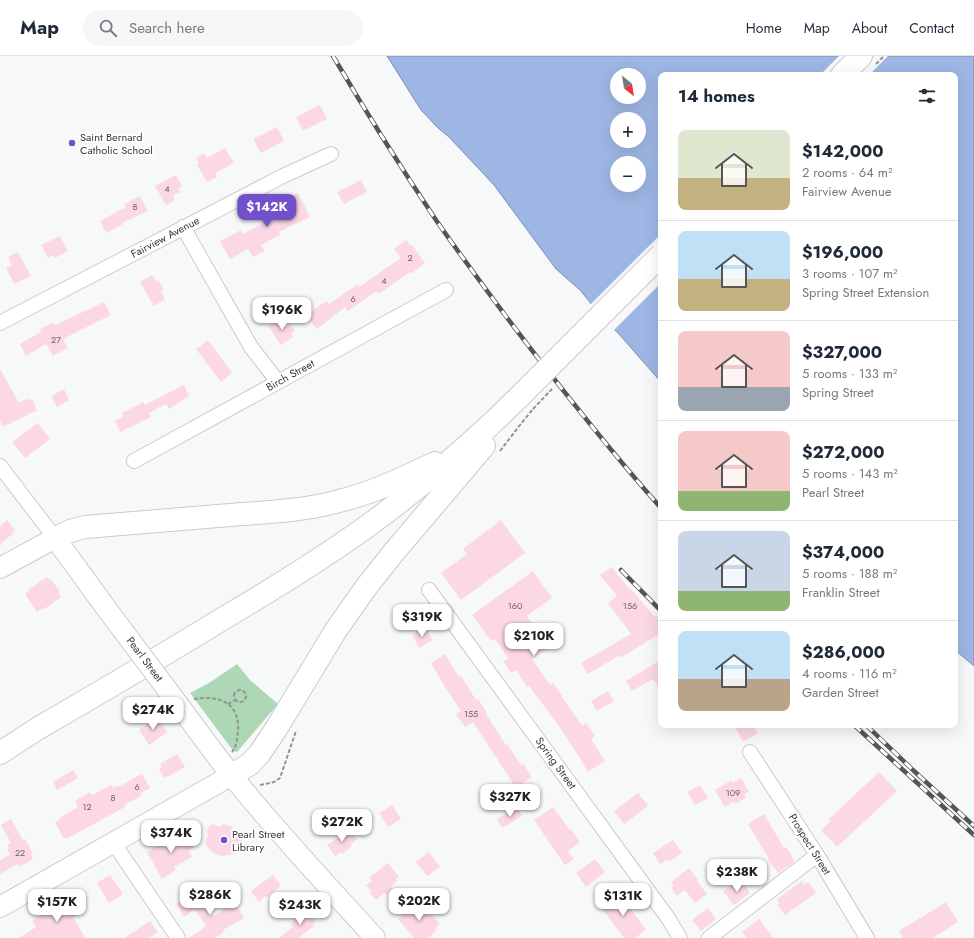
<!DOCTYPE html>
<meta charset="utf-8">
<style>
:root{--surface:#fff;--page:#f6f6f7;--text:#1f2937;--muted:#747a83;--line:#e0e1e3;--accent:#7250ca}
body{margin:0;font-family:Jost,sans-serif;background:var(--page);color:var(--text);height:100vh;display:flex;flex-direction:column;font-size:15px;white-space:nowrap}
*{box-sizing:border-box;margin:0}
p{font-size:13px;color:var(--muted)}
.icon{flex:none;width:22px;height:22px;fill:none;stroke:currentColor;stroke-width:2;stroke-linecap:round;stroke-linejoin:round}
.map{position:relative;flex:1;overflow:hidden}
.details{position:absolute;left:658px;top:16px;width:300px;height:656px;display:flex;flex-direction:column;background:var(--surface);border-radius:8px;box-shadow:0 4px 16px #0002}
.details>*{flex:none}
.needle{width:26px;rotate:150deg}
.tools{position:absolute;left:610px;top:12px;display:grid;gap:8px}
.tools a{display:grid;place-items:center;width:36px;height:36px;border-radius:50%;background:var(--surface);box-shadow:0 4px 16px #0002;font-size:20px}
.price{position:absolute;translate:-50% -34px;padding:0 9px;border-radius:8px;background:#fff;color:#222;font-size:13px;line-height:26px;filter:drop-shadow(0 1px 2px #0008)}
.price::after{content:'';position:absolute;left:50%;top:24px;width:12px;height:9px;margin-left:-6px;background:inherit;clip-path:polygon(0 0,100% 0,50% 100%)}
.price.active{background:var(--accent);color:#fff}
ul{padding:0;list-style:none}
li{display:flex;align-items:center;gap:12px;height:100px;padding:0 20px}
li+li{border-top:1px solid var(--line)}
li span{display:grid;place-items:center;flex:none;width:112px;height:80px;border-radius:8px;color:#555}
li>.icon{margin-inline-start:auto}
span .icon{width:48px;height:48px;fill:#fffc;stroke-width:1}
li b{font-size:17px}
h2{display:flex;justify-content:space-between;align-items:center;height:48px;padding:0 20px;font-size:17px}
header{display:flex;align-items:center;gap:24px;box-sizing:border-box;height:56px;padding:0 20px;background:var(--surface);border-bottom:1px solid var(--line)}
header strong{font-size:19px}
nav{display:flex;gap:22px;margin-inline-start:auto;font-size:14px}
.search{width:280px;height:36px;background:var(--page);display:flex;align-items:center;gap:10px;box-sizing:border-box;padding:0 14px;border-radius:22px;color:var(--muted);font-size:15px}
.map>svg:first-child{display:block}
</style>
<header>
<strong>Map</strong>
<div class="search"><svg class="icon" aria-label="search" viewBox="0 0 24 24"><circle cx="10" cy="10" r="6"/><path d="M15 15l6 6"/></svg>Search here</div>
<nav><a>Home</a><a>Map</a><a>About</a><a>Contact</a></nav>
</header>
<div class="map">
<svg width="974" height="882" viewBox="0 0 974 882">
<rect width="100%" height="100%" fill="#f7f8fa"/>
<path fill="#aed8b5" d="M 237,608 L 250,624 L 278,648 L 237,696 L 234,695 L 231,692 L 190,637 L 209,627 Z"/>
<path fill="#9db6e3" stroke="#7e90af" fill-rule="evenodd" d="M 387,0 L 974,0 L 974,610 L 955,594 L 955,19 L 661,19 L 661,326 L 618,277 L 605,265 L 580,234 L 556,213 L 494,129 L 449,81 L 438,72 L 421,54 ZM 617,19 L 639,19 L 639,41 L 617,41 ZM 617,63 L 639,63 L 639,85 L 617,85 ZM 617,107 L 639,107 L 639,129 L 617,129 Z"/>
<path fill="#f7f8fa" d="M 839,0 L 888,0 L 869,19 L 820,19 Z
M 661,178 L 661,227 L 613,275 L 604,266 L 590,249 Z"/>
<path fill="#fcd8e4" d="M 320,49 L 327,63 L 303,75 L 296,61 Z
M 277,71 L 284,85 L 261,97 L 253,83 Z
M 225,92 L 234,107 L 215,117 L 217,121 L 207,126 L 197,109 L 199,108 L 196,102 L 204,97 L 207,102 Z
M 176,119 L 182,130 L 178,133 L 180,136 L 173,139 L 175,144 L 166,149 L 155,130 Z
M 361,124 L 367,136 L 344,148 L 337,136 Z
M 298,137 L 310,161 L 279,176 L 280,179 L 261,189 L 265,195 L 253,201 L 248,193 L 230,203 L 220,185 L 241,174 L 243,178 L 263,167 L 261,163 L 277,156 L 274,149 Z
M 140,140 L 148,155 L 122,167 L 123,168 L 106,177 L 100,165 L 126,151 L 124,148 Z
M 60,180 L 68,195 L 55,202 L 54,199 L 48,202 L 41,189 Z
M 406,184 L 410,189 L 412,189 L 425,207 L 412,217 L 410,216 L 380,237 L 375,236 L 348,255 L 345,251 L 317,273 L 306,260 L 326,245 L 329,248 L 358,228 L 359,231 L 401,202 L 394,193 Z
M 18,196 L 31,220 L 14,228 L 6,212 L 12,209 L 8,201 Z
M 152,219 L 156,225 L 158,224 L 164,234 L 161,235 L 165,243 L 154,250 L 140,226 Z
M 104,246 L 111,259 L 63,283 L 68,292 L 53,300 L 46,288 L 26,300 L 20,288 L 41,276 L 40,273 L 54,266 L 55,269 Z
M 280,262 L 285,271 L 290,268 L 295,275 L 291,278 L 293,281 L 281,289 L 268,270 Z
M 208,284 L 232,317 L 221,326 L 196,293 Z
M 0,313 L 19,347 L 28,342 L 29,344 L 32,343 L 37,354 L 3,371 L 0,365 Z
M 184,329 L 189,340 L 169,353 L 166,348 L 149,357 L 151,361 L 120,376 L 115,365 L 123,361 L 122,357 L 143,346 L 145,349 Z
M 64,333 L 69,344 L 57,351 L 51,340 Z
M 38,367 L 50,383 L 25,402 L 12,386 Z
M 7,464 L 15,474 L 12,476 L 14,477 L 0,488 L 0,470 Z
M 501,464 L 525,497 L 461,544 L 441,517 L 467,498 L 463,493 Z
M 612,511 L 629,533 L 630,532 L 655,561 L 658,560 L 661,565 L 661,577 L 622,601 L 620,599 L 588,618 L 581,607 L 631,578 L 608,547 L 617,540 L 600,519 Z
M 533,515 L 552,542 L 527,560 L 549,592 L 532,603 L 550,629 L 553,627 L 582,670 L 586,667 L 595,680 L 591,683 L 605,705 L 588,716 L 581,704 L 559,670 L 529,630 L 527,631 L 516,614 L 511,617 L 503,605 L 508,602 L 495,583 L 491,585 L 472,559 Z
M 47,521 L 50,524 L 51,523 L 60,536 L 59,537 L 61,541 L 43,554 L 42,552 L 37,556 L 25,538 L 29,535 L 28,534 Z
M 425,571 L 433,584 L 419,592 L 412,579 Z
M 445,598 L 459,621 L 461,620 L 476,644 L 478,643 L 487,657 L 486,658 L 506,689 L 507,688 L 521,709 L 523,708 L 532,721 L 516,732 L 473,666 L 465,671 L 456,658 L 461,655 L 445,631 L 431,607 Z
M 661,604 L 661,636 L 653,623 L 632,635 L 626,625 Z
M 608,635 L 614,645 L 597,655 L 591,645 Z
M 157,661 L 167,676 L 149,689 L 139,674 Z
M 734,669 L 753,669 L 758,677 L 743,686 Z
M 177,698 L 185,711 L 167,721 L 167,720 L 164,722 L 159,713 L 162,711 L 160,708 Z
M 73,714 L 78,722 L 57,734 L 53,726 Z
M 879,716 L 897,735 L 837,791 L 821,774 L 831,765 L 829,763 Z
M 142,718 L 150,732 L 140,738 L 141,740 L 124,749 L 125,751 L 66,783 L 65,781 L 63,782 L 55,766 L 60,763 L 59,762 L 78,751 L 75,745 L 90,736 L 92,739 L 111,729 L 113,732 L 117,730 L 118,731 Z
M 741,722 L 749,736 L 744,738 L 746,742 L 735,748 L 734,745 L 725,751 L 715,734 L 732,724 L 733,727 Z
M 700,729 L 708,742 L 695,749 L 687,736 Z
M 638,737 L 648,750 L 624,768 L 614,755 Z
M 392,749 L 401,763 L 388,771 L 379,757 Z
M 517,751 L 522,760 L 502,772 L 497,763 Z
M 553,751 L 570,774 L 571,773 L 580,786 L 568,795 L 574,803 L 565,809 L 534,764 Z
M 764,758 L 784,792 L 786,791 L 792,799 L 791,800 L 795,805 L 778,817 L 768,804 L 769,803 L 748,768 Z
M 11,763 L 23,784 L 25,783 L 33,798 L 31,799 L 33,803 L 19,811 L 18,808 L 0,818 L 0,804 L 10,799 L 7,793 L 9,792 L 7,789 L 11,787 L 1,769 Z
M 212,768 L 221,771 L 222,768 L 233,771 L 232,774 L 240,777 L 242,782 L 241,786 L 238,789 L 236,797 L 230,799 L 222,800 L 215,798 L 211,795 L 205,787 L 208,779 L 207,776 L 208,772 Z
M 349,774 L 357,783 L 351,788 L 352,790 L 342,798 L 341,796 L 335,800 L 327,789 Z
M 185,775 L 194,792 L 188,795 L 192,801 L 174,811 L 176,814 L 162,823 L 147,796 Z
M 673,784 L 682,797 L 668,806 L 667,804 L 660,808 L 653,797 Z
M 429,796 L 440,811 L 427,820 L 416,806 Z
M 595,803 L 605,816 L 586,831 L 576,817 Z
M 388,807 L 399,821 L 396,823 L 397,825 L 391,830 L 393,833 L 386,839 L 384,837 L 376,844 L 369,836 L 371,835 L 366,829 L 372,825 L 369,822 Z
M 689,812 L 698,824 L 697,825 L 707,838 L 695,847 L 685,834 L 677,840 L 671,832 L 674,830 L 671,826 Z
M 110,819 L 123,838 L 109,847 L 97,827 Z
M 273,819 L 281,829 L 279,830 L 280,831 L 266,842 L 265,840 L 259,846 L 251,835 Z
M 802,825 L 804,829 L 808,826 L 816,837 L 785,859 L 777,849 L 779,847 L 777,843 Z
M 736,826 L 738,829 L 742,826 L 750,837 L 734,849 L 723,835 Z
M 196,835 L 213,860 L 235,847 L 244,862 L 223,874 L 224,876 L 215,882 L 189,882 L 206,870 L 196,855 L 195,856 L 194,854 L 184,861 L 176,848 Z
M 619,836 L 646,874 L 635,882 L 624,882 L 599,849 Z
M 67,841 L 77,859 L 73,861 L 85,882 L 19,882 L 36,871 L 32,865 L 54,851 L 53,849 Z
M 419,845 L 440,868 L 435,872 L 437,874 L 428,882 L 414,882 L 398,863 Z
M 946,846 L 958,866 L 933,882 L 903,882 L 899,875 Z
M 708,852 L 716,863 L 701,875 L 692,864 Z
M 306,853 L 316,866 L 313,868 L 314,870 L 298,882 L 279,882 L 293,871 L 291,869 L 292,868 L 292,866 L 295,864 L 297,861 Z
M 759,863 L 773,882 L 747,882 L 742,876 Z
M 150,865 L 158,876 L 149,882 L 124,882 Z"/>
<g fill="none" stroke-linecap="round" stroke-linejoin="round">
<g stroke="#c9cbcc" stroke-width="16">
<path id="street" d="M 183,171 L 251,291 L 278,326
M 0,267 L 283,120 L 331,98
M 134,405 L 446,234
M 0,410 L 55,482
M 429,534 L 668,862 L 680,882
M 750,696 L 817,799 L 867,882
M 113,786 L 178,882
M 709,882 L 817,799"/>
</g>
<g stroke="#c9cbcc" stroke-width="22">
<path id="secondary" d="M 0,512 L 55,482 L 106,552
M 166,632 C 188,661 209,691 232,720 C 277,776 327,829 375,882
M 0,851 L 232,719"/>
</g>
<g stroke="#c9cbcc" stroke-width="24">
<path id="primary" d="M 842,19 L 861,0
M 55,482 L 70,475 L 85,471 C 134,467 182,463 230,459 C 267,456 304,455 339,445 C 373,437 403,422 435,407
M 0,697 L 37,673 C 99,637 162,600 224,562 C 273,533 322,503 369,469 C 422,430 473,387 520,340
M 232,719 L 250,708 L 260,697 L 276,673 L 336,574 L 367,530 L 394,496 L 484,390"/>
</g>
<path stroke="#939495" stroke-width="2" stroke-dasharray="4 2" stroke-linecap="butt" d="M 876,8 L 884,0
M 500,395 L 520,369 L 533,353
M234 640a6 6 0 1 1 12 0a6 6 0 1 1-12 0Z
M 194,643 C 218,639 240,646 238,675 C 237,682 237,690 232,696
M 228,648 L 235,644
M 260,729 L 274,726 L 280,722 L 296,675"/>
<use href="#street" stroke="#fff" stroke-width="14"/>
<use href="#secondary" stroke="#fff" stroke-width="20"/>
<use href="#primary" stroke="#fff" stroke-width="22"/>
<g stroke="#545555" stroke-width="4.5">
<path id="rail" d="M 333,0 C 366,56 400,110 436,164 C 458,196 482,228 505,259 C 555,325 606,390 661,452
M 621,514 L 661,555
M 854,669 L 974,779
M 866,669 L 914,715 L 974,770"/>
</g>
<use href="#rail" stroke="#fff" stroke-width="3" stroke-dasharray="9" stroke-linecap="butt"/>
<g stroke="#c9cbcc" stroke-width="22" stroke-linecap="butt">
<path id="secondary-bridge" d="M 106,552 L 166,632"/>
</g>
<g stroke="#c9cbcc" stroke-width="24" stroke-linecap="butt">
<path id="primary-bridge" d="M 520,340 L 661,199"/>
</g>
<path stroke="#939495" stroke-width="2" stroke-dasharray="4 2" stroke-linecap="butt" d="M 533,353 L 552,333"/>
<use href="#secondary-bridge" stroke="#fff" stroke-width="20"/>
<use href="#primary-bridge" stroke="#fff" stroke-width="22"/>
</g>
<g fill="#7250ca" stroke="#fff" stroke-width="1.5">
<circle cx="72" cy="87" r="4"/>
<circle cx="224" cy="784" r="4"/>
</g>
<g text-anchor="middle" dominant-baseline="central" stroke-width="3.5" stroke-linejoin="round" paint-order="stroke">
<g font-size="9" fill="#685f62">
<text x="167" y="132">4</text>
<text x="135" y="150">8</text>
<text x="410" y="201">2</text>
<text x="384" y="224">4</text>
<text x="353" y="242">6</text>
<text x="56" y="283">27</text>
<text x="515" y="549">160</text>
<text x="630" y="549">156</text>
<text x="471" y="657">155</text>
<text x="137" y="730">6</text>
<text x="733" y="736">109</text>
<text x="113" y="741">8</text>
<text x="87" y="750">12</text>
<text x="20" y="796">22</text>
</g>
<g font-size="11" fill="#363737" stroke="#fff" text-anchor="start">
<text x="80" y="81">Saint Bernard<tspan x="80" dy="13">Catholic School</tspan></text>
<text x="232" y="778">Pearl Street<tspan x="232" dy="13">Library</tspan></text>
</g>
<g font-size="11" fill="#363737" stroke="#fff">
<text transform="translate(165 181) rotate(-28)">Fairview Avenue</text>
<text transform="translate(290 319) rotate(-29)">Birch Street</text>
<text transform="translate(145 603) rotate(53)">Pearl Street</text>
<text transform="translate(556 707) rotate(54)">Spring Street</text>
<text transform="translate(810 788) rotate(58)">Prospect Street</text>
</g>
</g>
</svg>
<div class="tools">
<a><svg class="needle" viewBox="-14 -14 28 28"><path d="M0-13l5 13h-10z" fill="#e53935"/><path d="M0 13l5-13h-10z" fill="#747a83"/></svg></a>
<a>+</a>
<a>−</a>
</div>
<b class="price active" style="left:267px;top:172px">$142K</b>
<b class="price" style="left:282px;top:275px">$196K</b>
<b class="price" style="left:422px;top:582px">$319K</b>
<b class="price" style="left:534px;top:601px">$210K</b>
<b class="price" style="left:153px;top:675px">$274K</b>
<b class="price" style="left:510px;top:762px">$327K</b>
<b class="price" style="left:342px;top:787px">$272K</b>
<b class="price" style="left:171px;top:798px">$374K</b>
<b class="price" style="left:737px;top:837px">$238K</b>
<b class="price" style="left:210px;top:860px">$286K</b>
<b class="price" style="left:623px;top:861px">$131K</b>
<b class="price" style="left:419px;top:866px">$202K</b>
<b class="price" style="left:57px;top:867px">$157K</b>
<b class="price" style="left:300px;top:870px">$243K</b>
<section class="details">
<h2>14 homes<svg class="icon" aria-label="filters" viewBox="0 0 24 24"><path d="M4 7h16M4 17h16"/><circle cx="9" cy="7" r="2"/><circle cx="15" cy="17" r="2"/></svg></h2>
<ul>
<li><span style="background:linear-gradient(#dfe7d0 60%,#c2b280 0)"><svg class="icon" aria-label="home" viewBox="0 0 24 24"><path d="M3 11l9-7 9 7M6 9v11h12V9"/></svg></span><div><b>$142,000</b><p>2 rooms · 64 m²</p><p>Fairview Avenue</p></div></li>
<li><span style="background:linear-gradient(#bfe0f5 60%,#c2b280 0)"><svg class="icon" aria-label="home" viewBox="0 0 24 24"><path d="M3 11l9-7 9 7M6 9v11h12V9"/></svg></span><div><b>$196,000</b><p>3 rooms · 107 m²</p><p>Spring Street Extension</p></div></li>
<li><span style="background:linear-gradient(#f6c9c9 70%,#9aa5b1 0)"><svg class="icon" aria-label="home" viewBox="0 0 24 24"><path d="M3 11l9-7 9 7M6 9v11h12V9"/></svg></span><div><b>$327,000</b><p>5 rooms · 133 m²</p><p>Spring Street</p></div></li>
<li><span style="background:linear-gradient(#f6c9c9 75%,#8fb573 0)"><svg class="icon" aria-label="home" viewBox="0 0 24 24"><path d="M3 11l9-7 9 7M6 9v11h12V9"/></svg></span><div><b>$272,000</b><p>5 rooms · 143 m²</p><p>Pearl Street</p></div></li>
<li><span style="background:linear-gradient(#c9d6e8 75%,#8fb573 0)"><svg class="icon" aria-label="home" viewBox="0 0 24 24"><path d="M3 11l9-7 9 7M6 9v11h12V9"/></svg></span><div><b>$374,000</b><p>5 rooms · 188 m²</p><p>Franklin Street</p></div></li>
<li><span style="background:linear-gradient(#bfe0f5 60%,#b9a48a 0)"><svg class="icon" aria-label="home" viewBox="0 0 24 24"><path d="M3 11l9-7 9 7M6 9v11h12V9"/></svg></span><div><b>$286,000</b><p>4 rooms · 116 m²</p><p>Garden Street</p></div></li>
</ul>
</section>
</div>
